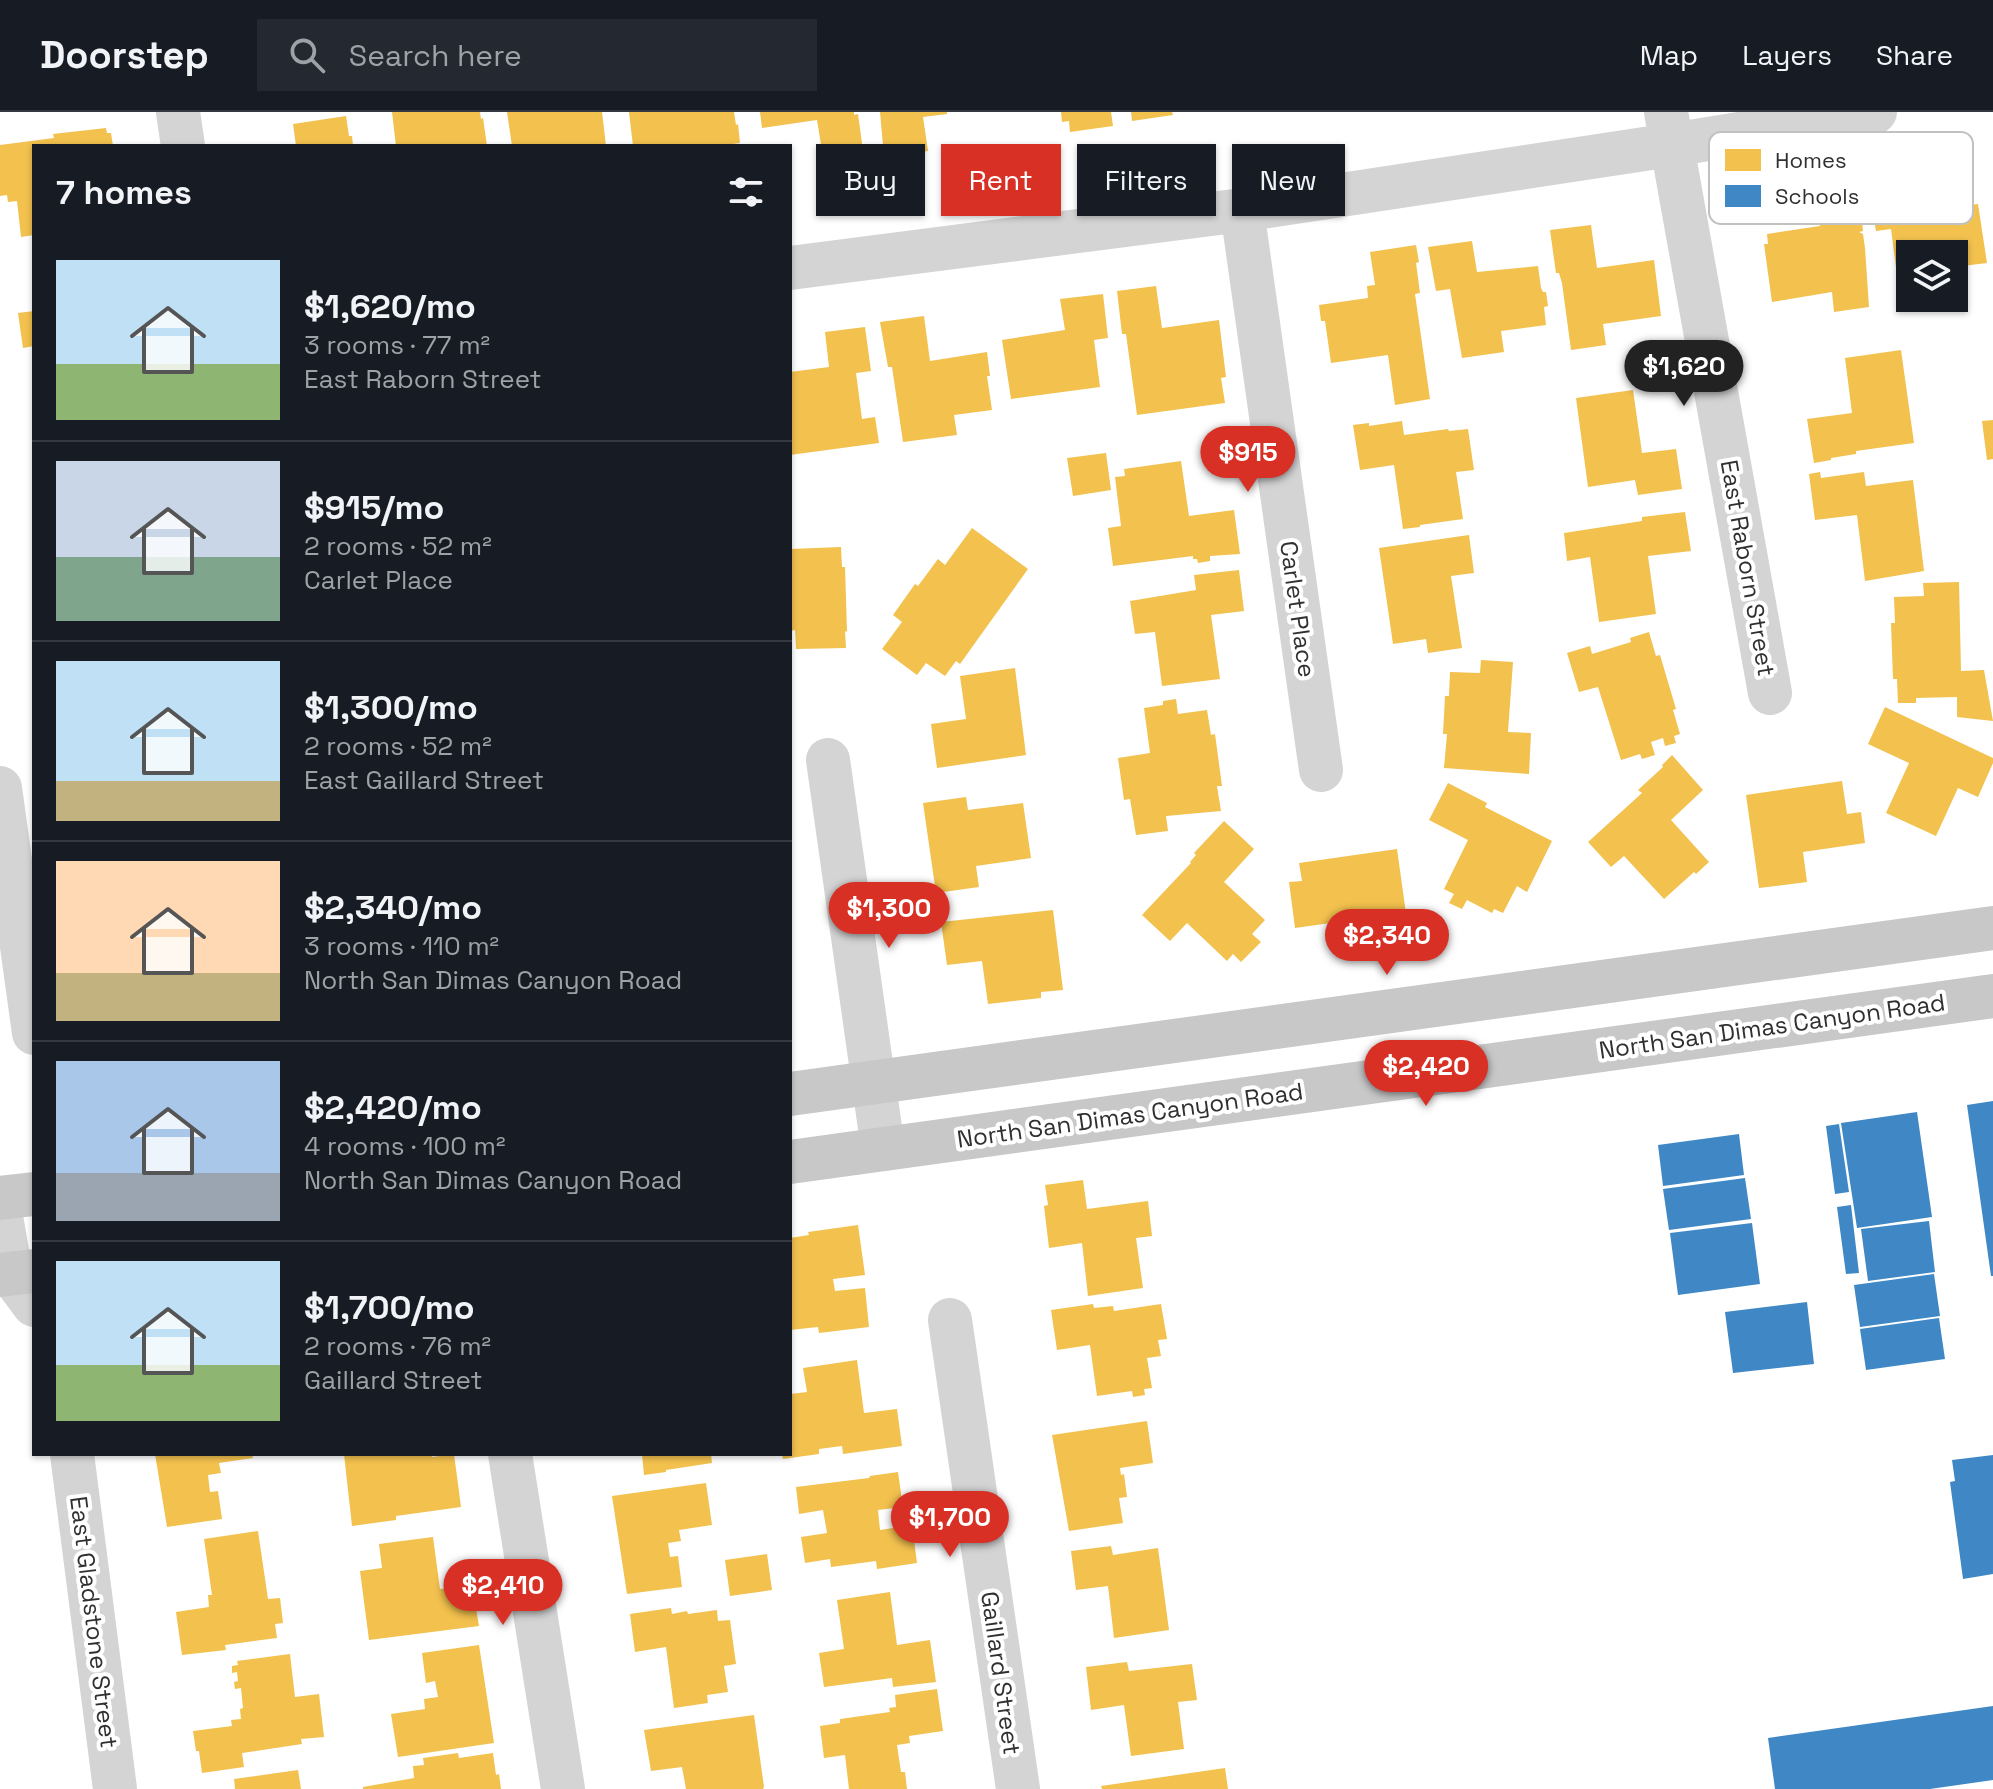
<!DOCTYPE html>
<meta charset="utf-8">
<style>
:root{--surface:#171b24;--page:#242831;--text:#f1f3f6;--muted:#9ea1a6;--line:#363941;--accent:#d93025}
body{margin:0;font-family:"Space Grotesk",sans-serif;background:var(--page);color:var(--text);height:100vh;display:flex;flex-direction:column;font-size:30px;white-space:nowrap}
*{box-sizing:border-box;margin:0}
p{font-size:26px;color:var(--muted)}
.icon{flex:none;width:44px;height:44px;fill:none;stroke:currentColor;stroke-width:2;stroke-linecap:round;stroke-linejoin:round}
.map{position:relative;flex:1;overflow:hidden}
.panel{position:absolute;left:32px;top:32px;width:760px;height:1312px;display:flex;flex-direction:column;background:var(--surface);border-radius:0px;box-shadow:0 2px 6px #0004}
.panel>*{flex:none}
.hud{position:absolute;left:816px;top:32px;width:760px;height:72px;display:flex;gap:16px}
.controls{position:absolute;left:1896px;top:128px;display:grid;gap:16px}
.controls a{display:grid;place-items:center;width:72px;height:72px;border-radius:0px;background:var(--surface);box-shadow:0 2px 6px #0004;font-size:40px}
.price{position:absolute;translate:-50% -68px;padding:0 18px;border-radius:28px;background:var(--accent);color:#fff;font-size:26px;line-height:52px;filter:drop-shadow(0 2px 4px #0008)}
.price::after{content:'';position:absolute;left:50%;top:48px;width:24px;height:18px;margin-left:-12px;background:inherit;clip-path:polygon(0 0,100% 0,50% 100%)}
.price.active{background:#222;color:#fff}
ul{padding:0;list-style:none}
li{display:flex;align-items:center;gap:24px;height:200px;padding:0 24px}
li+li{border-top:2px solid var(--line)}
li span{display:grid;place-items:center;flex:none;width:224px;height:160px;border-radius:0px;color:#555}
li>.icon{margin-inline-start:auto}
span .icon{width:96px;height:96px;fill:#fffc;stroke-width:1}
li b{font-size:34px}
h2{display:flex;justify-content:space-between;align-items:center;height:96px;padding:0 24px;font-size:34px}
.tag{padding:0 28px;border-radius:0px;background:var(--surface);box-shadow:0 2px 6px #0004;font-size:28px;line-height:72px}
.tag.active{background:var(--accent);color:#fff}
header{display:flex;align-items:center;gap:48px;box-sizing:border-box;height:112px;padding:0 40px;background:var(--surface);border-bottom:2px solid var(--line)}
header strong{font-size:38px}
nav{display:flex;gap:44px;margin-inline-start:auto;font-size:28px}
.search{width:560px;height:72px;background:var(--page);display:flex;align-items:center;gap:20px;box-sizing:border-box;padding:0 28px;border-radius:0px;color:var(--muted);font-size:30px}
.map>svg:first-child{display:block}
</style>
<header>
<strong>Doorstep</strong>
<div class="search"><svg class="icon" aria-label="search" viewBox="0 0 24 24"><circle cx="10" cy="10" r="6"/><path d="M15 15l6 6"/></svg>Search here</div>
<nav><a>Map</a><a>Layers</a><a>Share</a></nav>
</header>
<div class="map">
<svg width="1993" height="1677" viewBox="0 0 1993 1677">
<rect width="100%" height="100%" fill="#fff"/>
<path fill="#f2c14e" d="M 392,0 L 480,0 L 481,7 L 483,6 L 487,34 L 396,34 Z
M 507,0 L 602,0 L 606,34 L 512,34 Z
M 629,0 L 734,0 L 736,13 L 738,12 L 740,31 L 719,34 L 633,34 Z
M 760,0 L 854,0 L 854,3 L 858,2 L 864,46 L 824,51 L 817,8 L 762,16 Z
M 880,0 L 947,0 L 947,2 L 923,5 L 928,39 L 884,45 Z
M 1061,0 L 1111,0 L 1113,14 L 1070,20 L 1069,9 L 1062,10 Z
M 1131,0 L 1172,0 L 1173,3 L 1132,9 Z
M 346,4 L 349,24 L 352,24 L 353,34 L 296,34 L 293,12 Z
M 106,16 L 107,21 L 111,21 L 113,34 L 34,34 L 34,123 L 21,125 L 17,89 L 8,90 L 7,83 L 0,84 L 0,33 L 54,26 L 53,22 Z
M 1912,67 L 1916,100 L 1978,92 L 1987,151 L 1954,155 L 1954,142 L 1910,142 L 1910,180 L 1902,181 L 1900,163 L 1897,163 L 1891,117 L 1876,119 L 1868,74 Z
M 1858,72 L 1863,119 L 1859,120 L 1863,122 L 1865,136 L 1869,195 L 1834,200 L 1832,180 L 1772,190 L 1764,132 L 1768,132 L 1767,122 L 1820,114 L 1815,79 Z
M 1591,113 L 1597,156 L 1654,148 L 1661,204 L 1603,212 L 1606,233 L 1571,238 L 1562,171 L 1559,161 L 1556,161 L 1550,118 Z
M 1472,129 L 1477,160 L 1538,154 L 1541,176 L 1543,180 L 1546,180 L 1548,194 L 1544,195 L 1546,213 L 1501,219 L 1504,240 L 1462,246 L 1450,177 L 1436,179 L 1428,135 Z
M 1416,133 L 1419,150 L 1416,151 L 1420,181 L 1415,182 L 1430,287 L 1395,293 L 1388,243 L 1331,251 L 1325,209 L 1321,209 L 1319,193 L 1368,186 L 1367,174 L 1375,173 L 1370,140 Z
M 1156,174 L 1162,216 L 1219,208 L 1226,265 L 1221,266 L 1225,291 L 1137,303 L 1126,222 L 1122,222 L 1117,179 Z
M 1103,182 L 1108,226 L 1094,228 L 1100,275 L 1011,287 L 1002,228 L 1065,218 L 1060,187 Z
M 34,199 L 34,234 L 23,236 L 18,201 Z
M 924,204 L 930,249 L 987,240 L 990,264 L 987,264 L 992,298 L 954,303 L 957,323 L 903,330 L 892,255 L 888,255 L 880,210 Z
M 865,215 L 871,259 L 856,261 L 862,307 L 875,305 L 879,331 L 790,343 L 790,260 L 829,255 L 825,220 Z
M 1901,238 L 1914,331 L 1856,339 L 1856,342 L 1831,346 L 1831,348 L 1814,351 L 1807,307 L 1852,301 L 1845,246 Z
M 1633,278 L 1642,341 L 1676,337 L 1682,377 L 1638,383 L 1635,368 L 1588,375 L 1576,286 Z
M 1993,308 L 1993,347 L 1987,348 L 1982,309 Z
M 1402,309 L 1404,323 L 1448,317 L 1449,319 L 1468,317 L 1474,358 L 1456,360 L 1463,407 L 1420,413 L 1420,415 L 1403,417 L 1394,353 L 1360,358 L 1353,313 L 1369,311 L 1369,314 Z
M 1106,341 L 1111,378 L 1073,384 L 1067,346 Z
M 1181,349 L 1189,404 L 1234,398 L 1240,442 L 1210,444 L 1210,449 L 1198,451 L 1197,447 L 1193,447 L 1193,444 L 1113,454 L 1108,416 L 1121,414 L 1115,365 L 1125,364 L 1124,357 Z
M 1820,360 L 1821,366 L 1864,360 L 1866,374 L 1913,368 L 1924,459 L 1865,469 L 1857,403 L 1815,408 L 1809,362 Z
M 1685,400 L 1691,439 L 1648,444 L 1656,502 L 1599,510 L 1590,445 L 1567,449 L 1564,421 L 1642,409 L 1642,405 Z
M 972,416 L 1028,457 L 960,552 L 956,549 L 945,564 L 926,551 L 917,563 L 882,537 L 902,510 L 893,503 L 915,472 L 918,474 L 938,447 L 945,453 Z
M 1469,423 L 1474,461 L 1451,464 L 1462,536 L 1428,541 L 1426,527 L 1393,532 L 1379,436 Z
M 841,435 L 842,455 L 845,455 L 847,520 L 845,519 L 846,536 L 796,537 L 795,518 L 790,519 L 790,437 Z
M 1239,458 L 1244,499 L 1211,503 L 1220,567 L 1162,574 L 1155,520 L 1135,522 L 1130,489 L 1196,478 L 1194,463 Z
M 1959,470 L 1961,559 L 1984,558 L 1993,609 L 1957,605 L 1957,585 L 1916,586 L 1916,591 L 1898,591 L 1897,567 L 1893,567 L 1891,511 L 1895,511 L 1894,485 L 1924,484 L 1923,471 Z
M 1649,520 L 1656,544 L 1660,543 L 1676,597 L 1673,598 L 1680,622 L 1674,624 L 1676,631 L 1665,634 L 1663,626 L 1651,630 L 1655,643 L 1642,647 L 1640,642 L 1621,648 L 1598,575 L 1579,580 L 1567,541 L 1590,534 L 1592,542 L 1631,530 L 1630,526 Z
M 1481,548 L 1513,550 L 1508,620 L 1531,621 L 1529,662 L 1444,656 L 1447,622 L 1443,622 L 1445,584 L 1449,584 L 1450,560 L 1480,561 Z
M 1015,556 L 1026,643 L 937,656 L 931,612 L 966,607 L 960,564 Z
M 1176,587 L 1178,602 L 1207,598 L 1211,623 L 1215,622 L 1222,674 L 1217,674 L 1221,699 L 1166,704 L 1168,719 L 1136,723 L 1130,687 L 1124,688 L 1118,646 L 1150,641 L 1144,596 L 1163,593 L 1163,589 Z
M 1885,595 L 1993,646 L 1993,651 L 1978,685 L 1958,676 L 1936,724 L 1886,701 L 1909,651 L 1868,632 Z
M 1672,643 L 1703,678 L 1671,708 L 1709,750 L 1696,762 L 1694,760 L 1664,787 L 1624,744 L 1611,755 L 1588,730 L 1642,681 L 1638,678 L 1663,655 L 1662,653 Z
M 1842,669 L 1847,702 L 1861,700 L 1865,731 L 1803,740 L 1807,770 L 1759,776 L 1746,683 Z
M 1448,671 L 1487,691 L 1485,695 L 1552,729 L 1527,780 L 1517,774 L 1503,801 L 1494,797 L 1492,801 L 1467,788 L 1462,797 L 1449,791 L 1454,782 L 1444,777 L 1468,728 L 1429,708 Z
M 966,685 L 968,698 L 1023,691 L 1031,746 L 976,754 L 979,775 L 936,781 L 923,691 Z
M 1224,709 L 1254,737 L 1224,770 L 1265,808 L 1252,822 L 1261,830 L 1241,850 L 1233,842 L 1227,849 L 1187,811 L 1170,829 L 1142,803 L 1191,751 L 1190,750 L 1196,743 L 1194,741 Z
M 1397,737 L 1409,823 L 1377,827 L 1374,805 L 1295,816 L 1289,770 L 1302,769 L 1299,751 Z
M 1053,798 L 1063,878 L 1041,880 L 1041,886 L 988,892 L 982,849 L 947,853 L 941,810 Z
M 1083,1068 L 1087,1097 L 1148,1089 L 1152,1124 L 1136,1126 L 1143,1176 L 1088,1184 L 1082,1131 L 1049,1136 L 1044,1094 L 1048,1093 L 1045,1073 Z
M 858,1113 L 865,1163 L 833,1167 L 835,1179 L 865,1176 L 869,1215 L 819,1221 L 818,1215 L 790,1218 L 790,1126 L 809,1123 L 808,1120 Z
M 1093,1192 L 1094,1196 L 1113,1194 L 1114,1199 L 1161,1192 L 1167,1227 L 1158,1228 L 1161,1244 L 1147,1246 L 1152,1276 L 1144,1277 L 1145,1283 L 1133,1285 L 1132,1279 L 1097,1284 L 1090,1233 L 1057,1238 L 1051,1198 Z
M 857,1248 L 864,1301 L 897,1297 L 902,1334 L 843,1342 L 842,1334 L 819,1337 L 819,1342 L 783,1347 L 782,1342 L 790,1342 L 790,1282 L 807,1280 L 803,1256 Z
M 1147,1309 L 1153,1351 L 1120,1356 L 1121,1363 L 1124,1362 L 1127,1385 L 1119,1386 L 1123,1411 L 1069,1419 L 1052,1323 Z
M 155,1342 L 252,1342 L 253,1346 L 219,1351 L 221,1361 L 208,1363 L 210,1380 L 218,1379 L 222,1407 L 167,1415 Z
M 344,1342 L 431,1342 L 432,1345 L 454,1342 L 461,1395 L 396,1404 L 396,1408 L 352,1414 Z
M 642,1342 L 711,1342 L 712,1351 L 666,1358 L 666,1360 L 644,1363 Z
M 898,1360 L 903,1395 L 878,1398 L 880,1418 L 912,1413 L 917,1451 L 877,1457 L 876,1449 L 831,1455 L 830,1447 L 805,1451 L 801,1425 L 827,1421 L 823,1398 L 799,1402 L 796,1375 L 869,1366 L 870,1364 Z
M 706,1371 L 712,1413 L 679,1418 L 681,1429 L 668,1431 L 670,1445 L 678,1444 L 682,1475 L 627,1482 L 612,1384 Z
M 258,1419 L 268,1487 L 280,1486 L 283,1511 L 275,1512 L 277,1526 L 225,1533 L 226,1538 L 182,1543 L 176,1500 L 209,1495 L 208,1483 L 212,1483 L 204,1427 Z
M 433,1425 L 440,1477 L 472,1473 L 479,1514 L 369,1528 L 360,1459 L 382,1456 L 379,1432 Z
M 1111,1434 L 1113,1443 L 1158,1436 L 1169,1518 L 1114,1526 L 1108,1474 L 1076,1478 L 1071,1439 Z
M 767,1442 L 772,1478 L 730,1484 L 725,1448 Z
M 890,1480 L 897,1533 L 930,1528 L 936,1570 L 893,1575 L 892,1566 L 824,1575 L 819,1541 L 844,1537 L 837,1488 Z
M 671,1496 L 672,1502 L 687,1499 L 688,1502 L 717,1498 L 718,1509 L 730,1508 L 736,1552 L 724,1554 L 728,1580 L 707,1583 L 708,1591 L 674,1596 L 666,1535 L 635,1540 L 630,1502 Z
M 479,1533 L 494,1631 L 398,1645 L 391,1602 L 425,1597 L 424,1587 L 438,1585 L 435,1569 L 426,1571 L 422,1541 Z
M 290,1542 L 295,1585 L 319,1582 L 324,1625 L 301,1627 L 302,1632 L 242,1641 L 244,1655 L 202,1661 L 199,1639 L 196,1639 L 193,1619 L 232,1614 L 231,1608 L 241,1607 L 240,1597 L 243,1596 L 241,1576 L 235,1577 L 234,1570 L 238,1569 L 237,1560 L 232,1561 L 232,1554 L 238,1553 L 237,1549 Z
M 1127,1550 L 1129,1559 L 1192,1552 L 1197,1588 L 1178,1590 L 1184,1637 L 1131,1644 L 1124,1593 L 1091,1598 L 1086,1555 Z
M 937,1577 L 943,1619 L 909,1624 L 910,1631 L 897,1633 L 901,1660 L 905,1660 L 907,1677 L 849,1677 L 845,1643 L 824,1646 L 820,1614 L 840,1611 L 840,1607 L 890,1600 L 889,1596 L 896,1595 L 895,1583 Z
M 754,1603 L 764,1675 L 763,1677 L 686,1677 L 682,1655 L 651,1659 L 644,1618 Z
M 458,1641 L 459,1646 L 493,1641 L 496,1663 L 499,1662 L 501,1677 L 363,1677 L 363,1675 L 414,1666 L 413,1654 L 424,1653 L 423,1646 Z
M 1225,1656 L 1228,1677 L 1102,1677 L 1101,1674 Z
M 298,1658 L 301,1677 L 235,1677 L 234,1667 Z"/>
<path fill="#3f88c5" d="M 1993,989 L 1993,1164 L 1991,1164 L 1967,993 Z
M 1917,1000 L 1932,1105 L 1857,1116 L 1841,1011 Z
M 1839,1012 L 1849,1080 L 1835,1082 L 1826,1014 Z
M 1739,1022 L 1744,1063 L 1663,1074 L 1658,1033 Z
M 1745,1066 L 1751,1107 L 1669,1118 L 1663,1077 Z
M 1851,1093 L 1859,1161 L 1846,1162 L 1837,1095 Z
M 1929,1109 L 1935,1160 L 1868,1169 L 1861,1117 Z
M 1752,1111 L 1760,1172 L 1678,1183 L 1670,1121 Z
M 1934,1162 L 1940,1204 L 1860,1215 L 1854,1173 Z
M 1807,1190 L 1814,1252 L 1733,1261 L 1725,1200 Z
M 1939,1206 L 1945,1247 L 1866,1258 L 1860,1217 Z
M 1993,1343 L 1993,1462 L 1963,1467 L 1950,1370 L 1955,1369 L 1952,1348 Z
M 1993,1594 L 1993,1668 L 1930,1677 L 1775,1677 L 1768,1626 Z"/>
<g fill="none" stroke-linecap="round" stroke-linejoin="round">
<path stroke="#d4d4d4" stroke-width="44" d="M 178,0 L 183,34
M 1666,0 L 1770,581
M 1242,98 L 1321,658
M 790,156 L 1242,98 L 1671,33 L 1875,0
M 828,648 L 883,1037
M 0,676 L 34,921
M 0,1099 L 11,1162 L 34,1193
M 950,1208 L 1018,1677
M 72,1342 L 115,1677
M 510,1342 L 563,1677"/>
<path stroke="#c8c8c8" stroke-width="44" d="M 790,982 L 1993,816
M 790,1050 L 1993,884
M 0,1086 L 34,1082
M 0,1163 L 34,1159"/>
</g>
<g text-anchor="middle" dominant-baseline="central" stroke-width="8" stroke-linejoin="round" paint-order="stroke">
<g font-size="24" fill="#303030" stroke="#fff">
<text transform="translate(1748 456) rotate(80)">East Raborn Street</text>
<text transform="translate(1298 497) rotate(82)">Carlet Place</text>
<text transform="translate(1772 914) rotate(-8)">North San Dimas Canyon Road</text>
<text transform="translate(1130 1003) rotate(-8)">North San Dimas Canyon Road</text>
<text transform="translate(94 1510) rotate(83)">East Gladstone Street</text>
<text transform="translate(1001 1561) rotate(82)">Gaillard Street</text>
</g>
</g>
<rect x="1709" y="20" width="264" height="92" rx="12" fill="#fff" stroke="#c1c1c1" stroke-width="2"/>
<rect x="1725" y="37" width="36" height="22" fill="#f2c14e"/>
<rect x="1725" y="73" width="36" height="22" fill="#3f88c5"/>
<g font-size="22" fill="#303030">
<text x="1775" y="56">Homes</text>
<text x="1775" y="92">Schools</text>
</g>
</svg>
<div class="controls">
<a><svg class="icon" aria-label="layers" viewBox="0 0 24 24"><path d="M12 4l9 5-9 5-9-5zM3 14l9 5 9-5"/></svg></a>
</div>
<b class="price active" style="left:1684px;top:296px">$1,620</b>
<b class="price" style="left:1248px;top:382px">$915</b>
<b class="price" style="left:889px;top:838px">$1,300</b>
<b class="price" style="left:1387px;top:865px">$2,340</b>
<b class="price" style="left:1426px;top:996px">$2,420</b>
<b class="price" style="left:950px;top:1447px">$1,700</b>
<b class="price" style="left:503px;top:1515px">$2,410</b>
<div class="hud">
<a class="tag">Buy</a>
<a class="tag active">Rent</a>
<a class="tag">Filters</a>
<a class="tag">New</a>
</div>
<section class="panel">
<h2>7 homes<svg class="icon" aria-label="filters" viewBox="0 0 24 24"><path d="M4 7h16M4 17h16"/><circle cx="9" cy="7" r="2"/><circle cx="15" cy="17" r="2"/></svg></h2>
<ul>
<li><span style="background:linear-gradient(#bfe0f5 65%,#8fb573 0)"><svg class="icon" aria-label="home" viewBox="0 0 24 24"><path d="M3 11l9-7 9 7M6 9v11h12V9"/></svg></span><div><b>$1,620/mo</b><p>3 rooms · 77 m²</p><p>East Raborn Street</p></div></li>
<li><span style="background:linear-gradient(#c9d6e8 60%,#7fa58c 0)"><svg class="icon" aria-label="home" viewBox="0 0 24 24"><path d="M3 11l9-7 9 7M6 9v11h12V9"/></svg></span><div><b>$915/mo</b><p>2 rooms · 52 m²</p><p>Carlet Place</p></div></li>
<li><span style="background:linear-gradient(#bfe0f5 75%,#c2b280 0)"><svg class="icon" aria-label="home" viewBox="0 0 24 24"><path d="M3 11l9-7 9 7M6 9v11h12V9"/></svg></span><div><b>$1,300/mo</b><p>2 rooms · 52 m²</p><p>East Gaillard Street</p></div></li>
<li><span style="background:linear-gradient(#ffd9b3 70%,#c2b280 0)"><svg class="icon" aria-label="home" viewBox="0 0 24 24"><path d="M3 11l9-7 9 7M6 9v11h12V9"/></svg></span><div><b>$2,340/mo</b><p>3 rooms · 110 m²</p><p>North San Dimas Canyon Road</p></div></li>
<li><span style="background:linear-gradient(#a9c7e8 70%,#9aa5b1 0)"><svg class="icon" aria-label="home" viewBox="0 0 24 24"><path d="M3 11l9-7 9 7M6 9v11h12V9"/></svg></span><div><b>$2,420/mo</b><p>4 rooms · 100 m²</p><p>North San Dimas Canyon Road</p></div></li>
<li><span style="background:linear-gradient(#bfe0f5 65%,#8fb573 0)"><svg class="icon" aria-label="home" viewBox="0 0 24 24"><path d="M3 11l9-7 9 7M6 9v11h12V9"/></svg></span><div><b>$1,700/mo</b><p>2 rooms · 76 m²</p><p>Gaillard Street</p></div></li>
</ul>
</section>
</div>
